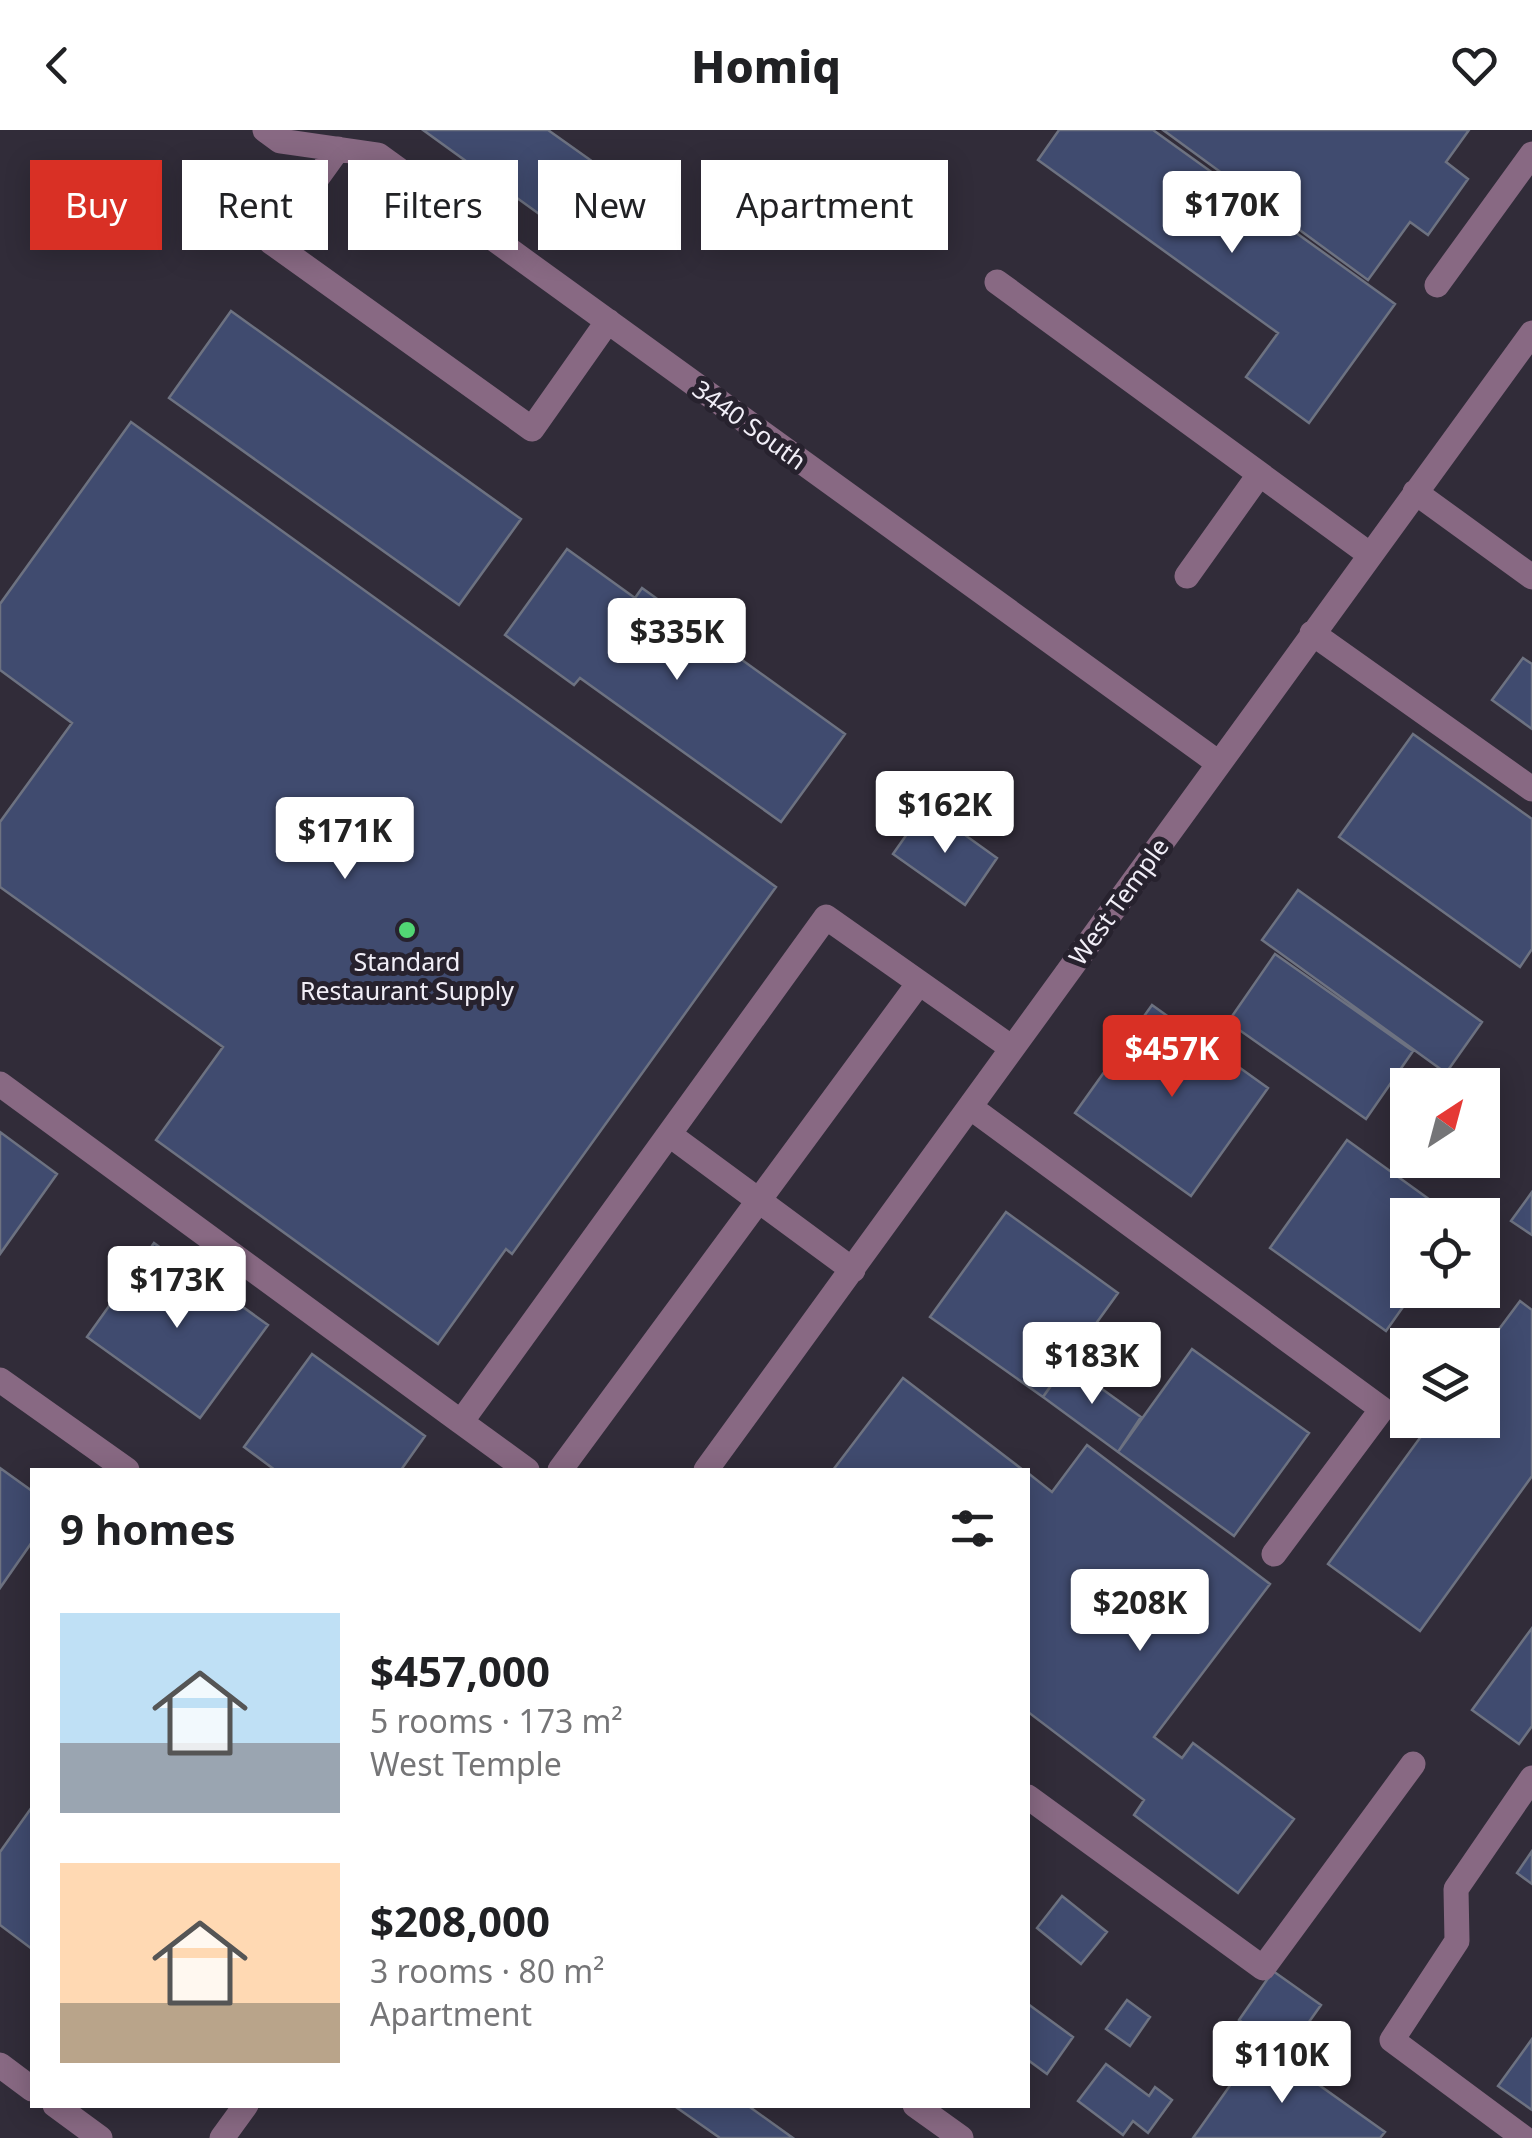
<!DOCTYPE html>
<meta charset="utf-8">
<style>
:root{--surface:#fff;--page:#f2f2f2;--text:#202124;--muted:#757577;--accent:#d93025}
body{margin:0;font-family:"Noto Sans",sans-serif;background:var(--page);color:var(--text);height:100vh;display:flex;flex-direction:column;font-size:38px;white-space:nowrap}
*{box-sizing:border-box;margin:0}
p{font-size:32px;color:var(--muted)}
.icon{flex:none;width:55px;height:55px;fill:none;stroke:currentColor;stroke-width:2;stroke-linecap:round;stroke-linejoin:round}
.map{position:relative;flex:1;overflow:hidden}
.side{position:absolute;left:30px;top:1338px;width:1000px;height:640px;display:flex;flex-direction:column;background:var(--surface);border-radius:0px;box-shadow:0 5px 25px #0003}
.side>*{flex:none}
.guide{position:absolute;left:30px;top:30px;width:1000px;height:90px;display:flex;gap:20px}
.needle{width:65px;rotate:36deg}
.tools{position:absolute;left:1390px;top:938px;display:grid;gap:20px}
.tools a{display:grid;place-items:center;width:110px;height:110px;border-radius:0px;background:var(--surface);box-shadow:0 5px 25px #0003;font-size:50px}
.price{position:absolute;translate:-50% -85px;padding:0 22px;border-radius:10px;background:#fff;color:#222;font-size:32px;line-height:65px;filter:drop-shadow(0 2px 5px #0008)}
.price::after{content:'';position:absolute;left:50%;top:60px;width:30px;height:22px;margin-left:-15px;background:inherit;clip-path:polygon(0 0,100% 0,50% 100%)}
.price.current{background:var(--accent);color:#fff}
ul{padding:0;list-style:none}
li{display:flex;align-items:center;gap:30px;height:250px;padding:0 30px}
li span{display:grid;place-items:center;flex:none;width:280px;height:200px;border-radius:0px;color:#555}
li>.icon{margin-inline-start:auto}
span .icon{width:120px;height:120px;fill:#fffc;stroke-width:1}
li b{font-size:42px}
h2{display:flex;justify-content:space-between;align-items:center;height:120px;padding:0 30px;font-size:42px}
.pill{padding:0 35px;border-radius:0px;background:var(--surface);box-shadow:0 5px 25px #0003;font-size:35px;line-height:90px}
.pill.current{background:var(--accent);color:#fff}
header{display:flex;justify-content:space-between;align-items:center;height:130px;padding:0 30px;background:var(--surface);font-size:45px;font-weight:800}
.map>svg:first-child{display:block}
</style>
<header><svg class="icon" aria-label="back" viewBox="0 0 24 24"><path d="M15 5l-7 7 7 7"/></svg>Homiq<svg class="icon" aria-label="heart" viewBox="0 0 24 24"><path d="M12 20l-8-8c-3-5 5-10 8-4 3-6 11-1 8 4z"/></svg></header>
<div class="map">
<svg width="1532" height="2008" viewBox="0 0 1532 2008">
<rect width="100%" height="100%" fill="#312c39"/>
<path fill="#404b6f" stroke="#6d7281" stroke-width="2.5" d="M 423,0 L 548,0 L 603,39 L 560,99 Z
M 1059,0 L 1153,0 L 1395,174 L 1309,293 L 1246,247 L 1278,203 L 1038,30 Z
M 1163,0 L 1469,0 L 1446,32 L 1468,49 L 1428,105 L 1410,92 L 1368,150 Z
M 231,181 L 521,389 L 459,475 L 169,268 Z
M 131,292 L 776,757 L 512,1124 L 506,1119 L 438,1214 L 156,1010 L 223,917 L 0,757 L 0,692 L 72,593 L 0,540 L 0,474 Z
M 567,419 L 635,468 L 642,458 L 845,604 L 781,692 L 580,548 L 574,555 L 505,505 Z
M 1523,528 L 1532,534 L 1532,599 L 1492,570 Z
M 1413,604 L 1532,689 L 1532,819 L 1520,837 L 1339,707 Z
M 926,677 L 997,728 L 965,775 L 893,724 Z
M 1298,760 L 1482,892 L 1446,943 L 1262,810 Z
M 1275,824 L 1413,921 L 1366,989 L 1228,892 Z
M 1152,875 L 1268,958 L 1191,1066 L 1075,983 Z
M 0,1002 L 57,1044 L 0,1124 Z
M 1347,1010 L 1451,1085 L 1408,1085 L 1408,1160 L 1415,1160 L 1386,1201 L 1270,1118 Z
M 1532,1062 L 1532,1105 L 1511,1091 Z
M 1006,1082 L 1118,1163 L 1043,1267 L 930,1187 Z
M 154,1113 L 268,1195 L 200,1288 L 87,1207 Z
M 1520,1171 L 1532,1180 L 1532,1346 L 1420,1501 L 1328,1434 L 1433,1290 L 1482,1290 L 1482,1222 Z
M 1192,1219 L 1309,1303 L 1234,1406 L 1118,1322 Z
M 312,1224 L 425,1306 L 401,1340 L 275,1340 L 244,1317 Z
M 1066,1233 L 1141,1287 L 1118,1322 L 1043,1267 Z
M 903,1248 L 1023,1340 L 833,1340 Z
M 1087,1315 L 1270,1454 L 1154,1607 L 1182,1628 L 1193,1613 L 1294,1689 L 1238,1763 L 1134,1685 L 1144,1670 L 1028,1582 L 1028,1343 L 1052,1362 Z
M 0,1338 L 32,1361 L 32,1412 L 0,1458 Z
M 1532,1498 L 1532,1596 L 1519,1614 L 1472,1580 Z
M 32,1677 L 32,1819 L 0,1795 L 0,1722 Z
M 1532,1721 L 1532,1754 L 1517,1743 Z
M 1062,1766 L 1107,1802 L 1081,1834 L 1037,1798 Z
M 1273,1841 L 1321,1875 L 1287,1923 L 1239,1890 Z
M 1127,1870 L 1150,1887 L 1130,1916 L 1106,1899 Z
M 1028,1874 L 1073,1907 L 1047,1944 L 1028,1930 Z
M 1532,1909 L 1532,1980 L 1498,1956 Z
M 1260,1913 L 1385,2002 L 1380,2008 L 1193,2008 Z
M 1106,1934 L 1149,1966 L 1155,1957 L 1172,1970 L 1148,2003 L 1133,1991 L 1123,2005 L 1078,1971 Z
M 673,1975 L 747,1975 L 793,2008 L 720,2008 Z"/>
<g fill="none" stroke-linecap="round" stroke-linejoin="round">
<path stroke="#886983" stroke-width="25" d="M 265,0 L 280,11 L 378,25 L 1217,632
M 338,19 L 271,112 L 532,299 L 608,191
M 997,152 L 1369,424
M 1437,155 L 1532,24
M 1415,362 L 1532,447
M 1187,446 L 1259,345
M 1312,503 L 1532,659
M 0,954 L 461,1292
M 970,977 L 1382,1279 L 1274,1424
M 670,1005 L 853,1140
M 0,1250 L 127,1340
M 527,1340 L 461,1292 L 826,787 L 1012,918
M 560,1340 L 919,853
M 706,1340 L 1532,203
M 1028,1667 L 1263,1838 L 1413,1634
M 0,1935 L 32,1959
M 55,1975 L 100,2008
M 915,1975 L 961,2008
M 222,2008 L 246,1975
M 1524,2008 L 1392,1910 L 1457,1811 L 1456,1759 L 1532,1648"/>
</g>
<circle fill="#51d674" stroke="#27222e" stroke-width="4" cx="407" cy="800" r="10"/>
<g text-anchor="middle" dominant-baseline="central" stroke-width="10" stroke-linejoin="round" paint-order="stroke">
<g font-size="25" fill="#f1eef7" stroke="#27222e">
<text transform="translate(750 294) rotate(36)">3440 South</text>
<text transform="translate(1118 771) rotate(-54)">West Temple</text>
</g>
<g font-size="25" fill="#f1eef7" stroke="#27222e">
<text x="407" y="831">Standard<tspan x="407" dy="29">Restaurant Supply</tspan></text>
</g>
</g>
</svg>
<div class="tools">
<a><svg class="needle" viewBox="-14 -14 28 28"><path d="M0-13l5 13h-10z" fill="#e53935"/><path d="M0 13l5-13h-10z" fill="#757577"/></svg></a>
<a><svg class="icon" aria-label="locate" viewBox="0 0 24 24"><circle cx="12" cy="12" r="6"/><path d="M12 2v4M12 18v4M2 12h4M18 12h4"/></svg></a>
<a><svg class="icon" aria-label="layers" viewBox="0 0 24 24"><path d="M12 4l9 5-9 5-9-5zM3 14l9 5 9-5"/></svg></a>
</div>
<b class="price" style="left:1232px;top:126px">$170K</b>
<b class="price" style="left:677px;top:553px">$335K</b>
<b class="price" style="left:945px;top:726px">$162K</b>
<b class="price" style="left:345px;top:752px">$171K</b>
<b class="price current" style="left:1172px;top:970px">$457K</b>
<b class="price" style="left:177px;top:1201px">$173K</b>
<b class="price" style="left:1092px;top:1277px">$183K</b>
<b class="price" style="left:1140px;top:1524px">$208K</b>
<b class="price" style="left:1282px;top:1976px">$110K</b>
<div class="guide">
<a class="pill current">Buy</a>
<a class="pill">Rent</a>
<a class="pill">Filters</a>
<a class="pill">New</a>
<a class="pill">Apartment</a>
</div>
<section class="side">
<h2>9 homes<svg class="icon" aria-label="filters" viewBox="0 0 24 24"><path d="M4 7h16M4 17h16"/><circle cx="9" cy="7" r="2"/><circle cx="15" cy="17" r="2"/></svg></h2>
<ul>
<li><span style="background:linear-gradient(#bfe0f5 65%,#9aa5b1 0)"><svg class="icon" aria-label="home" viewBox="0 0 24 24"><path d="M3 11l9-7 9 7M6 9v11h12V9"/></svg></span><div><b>$457,000</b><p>5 rooms · 173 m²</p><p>West Temple</p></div></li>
<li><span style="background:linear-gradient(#ffd9b3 70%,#b9a48a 0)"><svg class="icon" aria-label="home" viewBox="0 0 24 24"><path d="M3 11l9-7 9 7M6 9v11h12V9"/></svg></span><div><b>$208,000</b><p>3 rooms · 80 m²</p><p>Apartment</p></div></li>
</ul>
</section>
</div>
